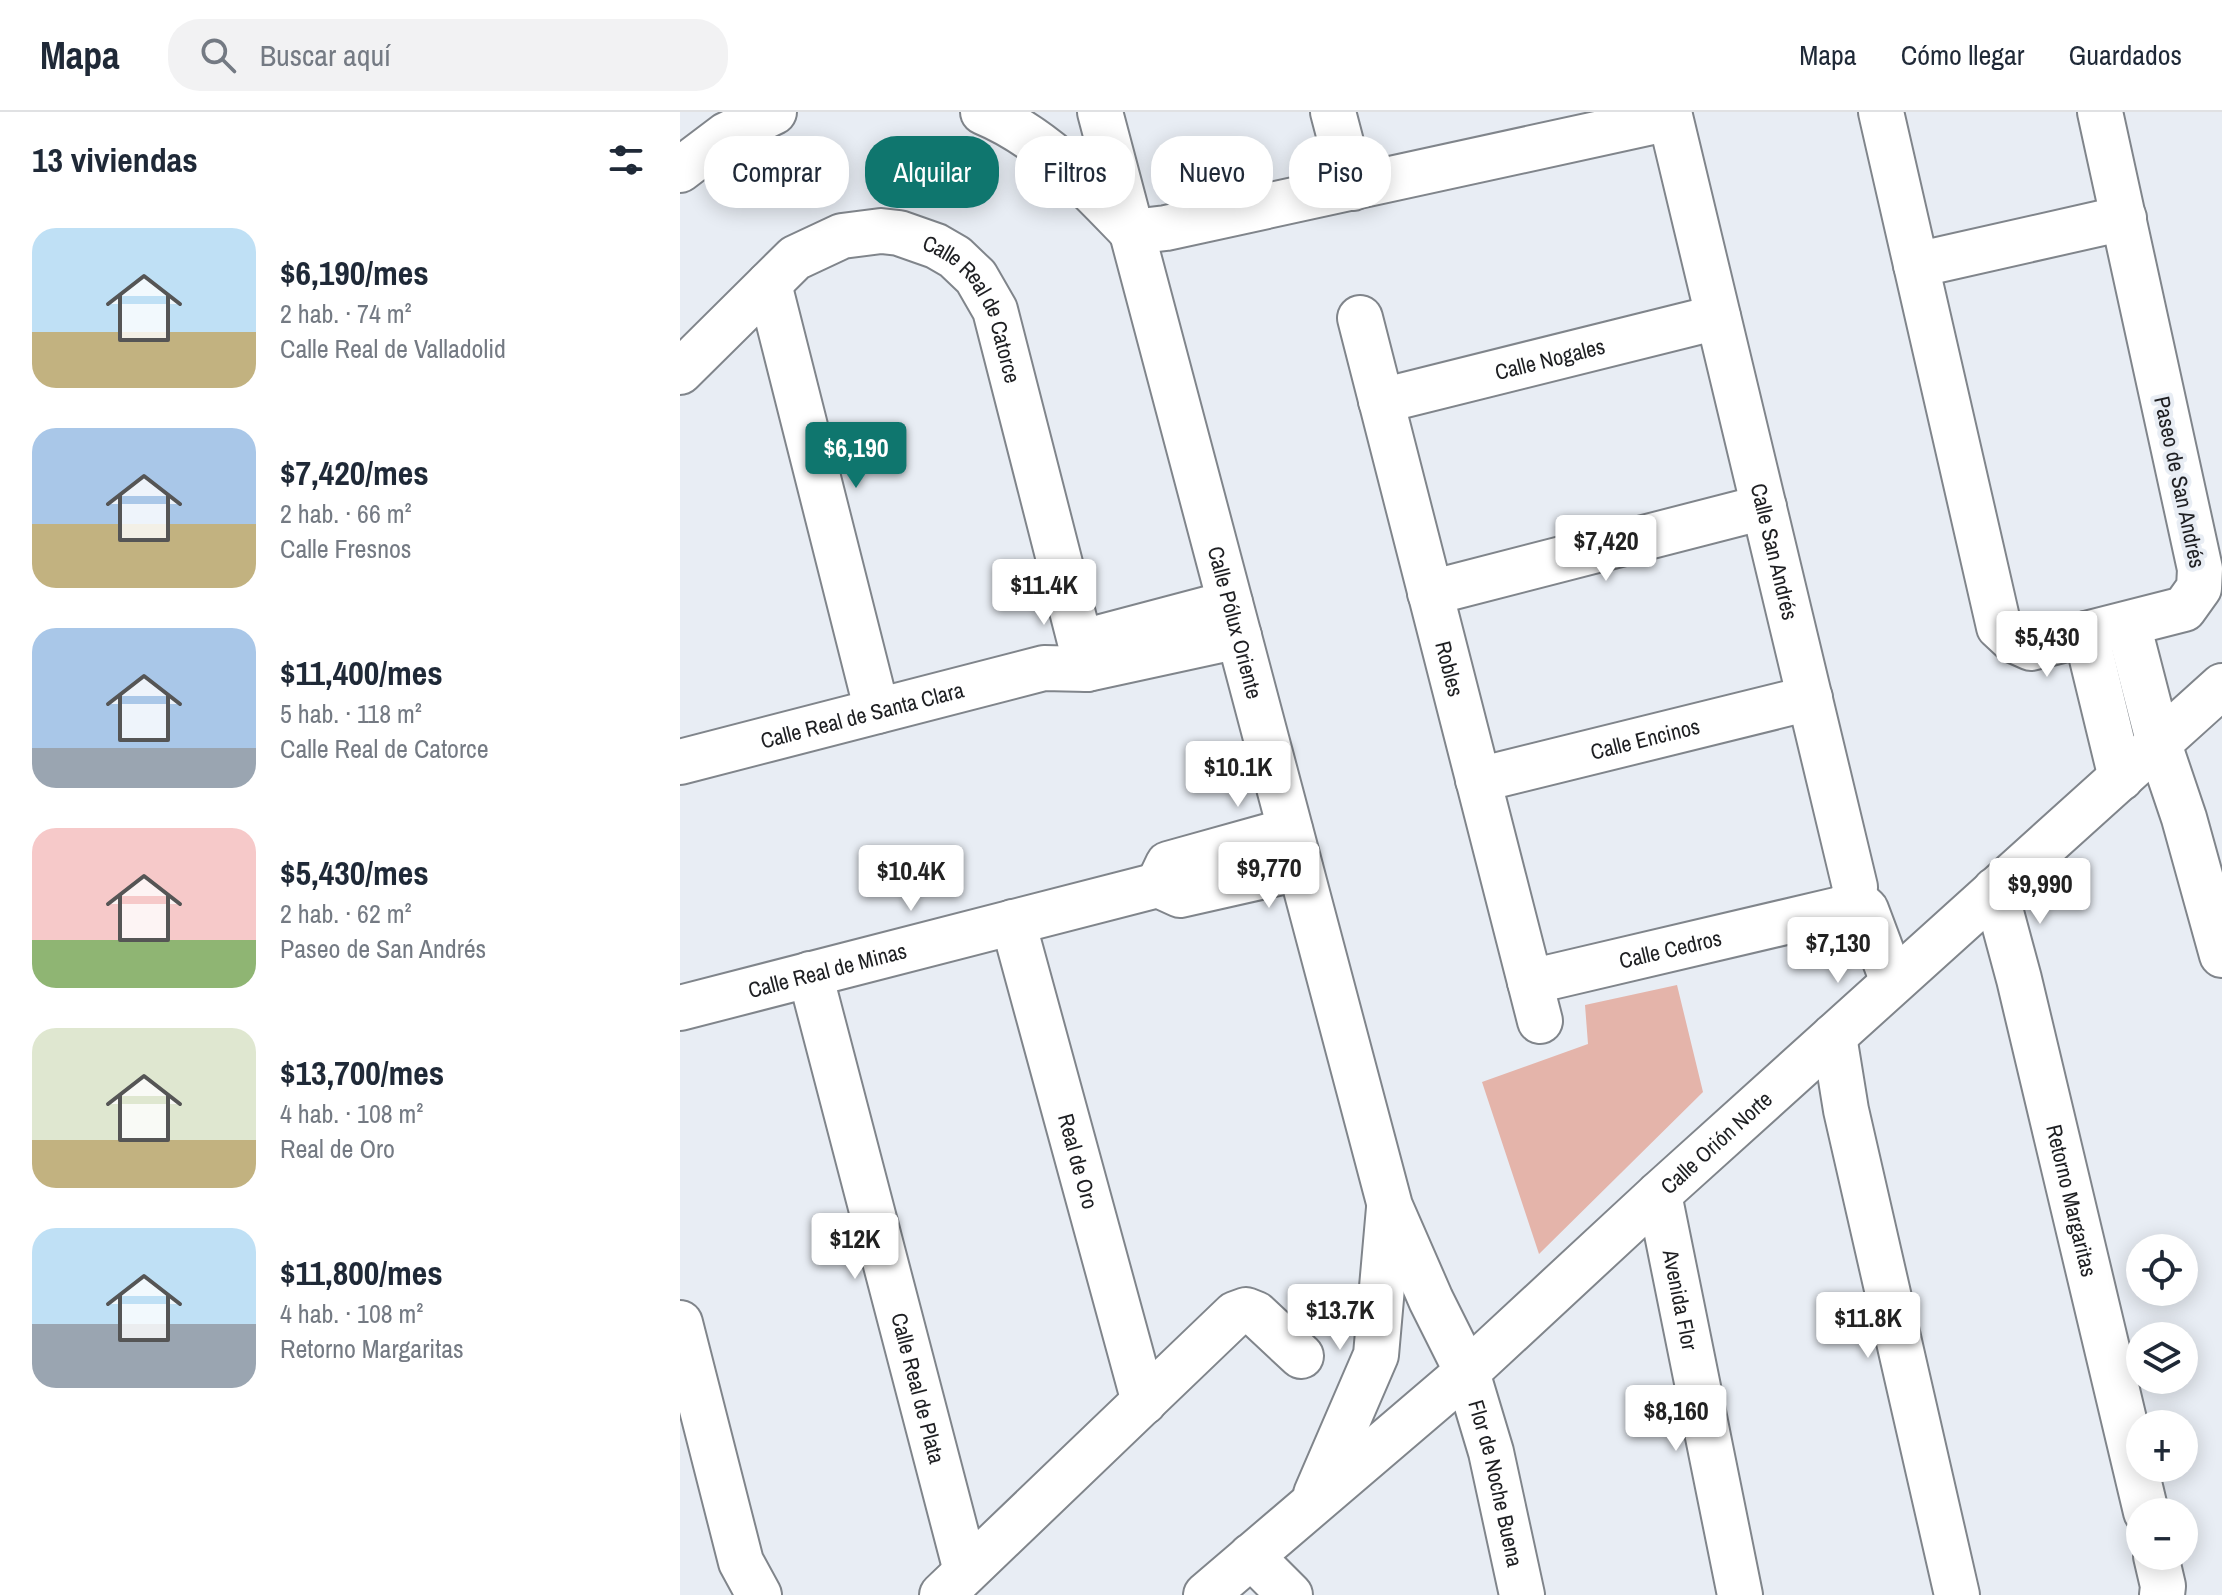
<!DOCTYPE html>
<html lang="es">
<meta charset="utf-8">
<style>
:root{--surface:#fff;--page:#f2f2f3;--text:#1f2937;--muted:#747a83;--line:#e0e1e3;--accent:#0f766e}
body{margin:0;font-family:"Archivo Narrow",sans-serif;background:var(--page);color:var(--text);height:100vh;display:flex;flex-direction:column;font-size:30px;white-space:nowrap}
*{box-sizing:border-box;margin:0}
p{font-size:26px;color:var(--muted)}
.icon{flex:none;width:44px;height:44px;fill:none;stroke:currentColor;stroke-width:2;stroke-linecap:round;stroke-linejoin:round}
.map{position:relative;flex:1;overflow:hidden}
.sheet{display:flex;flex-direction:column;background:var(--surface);width:680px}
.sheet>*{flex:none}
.hud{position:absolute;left:24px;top:24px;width:760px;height:72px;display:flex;gap:16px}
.controls{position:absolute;left:1446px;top:1122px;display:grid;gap:16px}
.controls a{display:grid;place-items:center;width:72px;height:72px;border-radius:50%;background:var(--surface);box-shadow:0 4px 20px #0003;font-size:40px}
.price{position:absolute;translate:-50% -68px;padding:0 18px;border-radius:8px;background:#fff;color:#222;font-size:26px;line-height:52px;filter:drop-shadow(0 2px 4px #0008)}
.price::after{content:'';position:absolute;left:50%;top:48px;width:24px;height:18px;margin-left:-12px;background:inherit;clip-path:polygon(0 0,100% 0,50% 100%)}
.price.current{background:var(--accent);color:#fff}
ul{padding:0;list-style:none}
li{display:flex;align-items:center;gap:24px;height:200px;padding:0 32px}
li span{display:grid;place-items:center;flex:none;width:224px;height:160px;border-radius:24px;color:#555}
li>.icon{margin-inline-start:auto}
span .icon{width:96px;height:96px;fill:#fffc;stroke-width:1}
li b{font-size:34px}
h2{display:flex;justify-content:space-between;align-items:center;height:96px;padding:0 32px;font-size:34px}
.chip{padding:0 28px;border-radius:32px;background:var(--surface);box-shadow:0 4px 20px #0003;font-size:28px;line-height:72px}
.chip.current{background:var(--accent);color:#fff}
header{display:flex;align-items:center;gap:48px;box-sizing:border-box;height:112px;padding:0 40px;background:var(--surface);border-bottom:2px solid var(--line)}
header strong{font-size:38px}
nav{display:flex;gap:44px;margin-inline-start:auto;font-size:28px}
.search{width:560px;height:72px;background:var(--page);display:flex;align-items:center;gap:20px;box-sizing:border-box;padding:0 28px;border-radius:32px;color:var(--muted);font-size:30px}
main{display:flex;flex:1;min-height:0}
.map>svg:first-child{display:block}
</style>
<header>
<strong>Mapa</strong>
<div class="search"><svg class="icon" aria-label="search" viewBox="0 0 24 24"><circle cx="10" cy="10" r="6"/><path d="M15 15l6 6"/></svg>Buscar aquí</div>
<nav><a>Mapa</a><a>Cómo llegar</a><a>Guardados</a></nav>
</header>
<main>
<section class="sheet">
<h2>13 viviendas<svg class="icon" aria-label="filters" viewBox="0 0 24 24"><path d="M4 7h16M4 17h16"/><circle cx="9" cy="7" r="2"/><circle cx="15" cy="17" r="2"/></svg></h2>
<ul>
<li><span style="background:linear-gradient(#bfe0f5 65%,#c2b280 0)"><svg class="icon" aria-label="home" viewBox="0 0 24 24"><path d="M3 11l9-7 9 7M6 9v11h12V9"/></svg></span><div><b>$6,190/mes</b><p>2 hab. · 74 m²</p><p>Calle Real de Valladolid</p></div></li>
<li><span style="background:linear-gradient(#a9c7e8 60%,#c2b280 0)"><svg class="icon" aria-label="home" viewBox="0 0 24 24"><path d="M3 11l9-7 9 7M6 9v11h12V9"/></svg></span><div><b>$7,420/mes</b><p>2 hab. · 66 m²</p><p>Calle Fresnos</p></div></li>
<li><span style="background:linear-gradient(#a9c7e8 75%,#9aa5b1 0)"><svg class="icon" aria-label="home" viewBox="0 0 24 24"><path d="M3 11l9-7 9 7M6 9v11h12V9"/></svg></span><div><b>$11,400/mes</b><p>5 hab. · 118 m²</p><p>Calle Real de Catorce</p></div></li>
<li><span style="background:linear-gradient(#f6c9c9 70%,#8fb573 0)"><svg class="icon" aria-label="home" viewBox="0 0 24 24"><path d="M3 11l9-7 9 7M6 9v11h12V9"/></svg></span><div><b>$5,430/mes</b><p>2 hab. · 62 m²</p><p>Paseo de San Andrés</p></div></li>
<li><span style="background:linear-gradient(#dfe7d0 70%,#c2b280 0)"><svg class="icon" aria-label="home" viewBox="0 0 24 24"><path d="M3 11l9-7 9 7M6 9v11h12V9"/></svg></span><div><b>$13,700/mes</b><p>4 hab. · 108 m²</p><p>Real de Oro</p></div></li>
<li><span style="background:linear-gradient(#bfe0f5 60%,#9aa5b1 0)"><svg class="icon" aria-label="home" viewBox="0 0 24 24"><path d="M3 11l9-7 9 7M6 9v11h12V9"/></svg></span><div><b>$11,800/mes</b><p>4 hab. · 108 m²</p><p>Retorno Margaritas</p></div></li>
</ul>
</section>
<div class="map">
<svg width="1542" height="1483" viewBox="0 0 1542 1483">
<rect width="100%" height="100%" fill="#e8edf4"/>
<path fill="#e4b4aa" d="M 997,873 L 1023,980 L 859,1142 L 802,970 L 908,932 L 905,893 Z"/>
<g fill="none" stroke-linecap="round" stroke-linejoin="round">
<g stroke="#80858b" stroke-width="48">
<g id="minor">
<path d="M 303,0 C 363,25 406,72 450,118"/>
<path id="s1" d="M 420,0 L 710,1094 L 751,1188 L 787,1260 L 811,1340 L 842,1483"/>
<path d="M 653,0 L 673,76"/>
<path id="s2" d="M 989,0 L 1175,775 L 1173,786"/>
<path d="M 1201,0 L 1319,515 L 1333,528 L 1351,536 L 1504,497 L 1519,476 L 1520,457 L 1420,0"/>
<path d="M 0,58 L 46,23 L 94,0"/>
<path d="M 452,120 L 486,116 L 990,6"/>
<path d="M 1236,153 L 1444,106"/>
<path d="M 89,172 L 197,599"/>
<path id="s3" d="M 680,206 L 860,909"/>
<path id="s4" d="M 0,260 L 115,146 L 162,124 L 201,119 L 219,121 L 256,134 L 275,145 L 296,165 L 315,198 L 407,557"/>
<path id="s5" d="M 701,289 L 1038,205"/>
<path d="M 750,481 L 1084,395"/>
<path d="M 1448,512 L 1479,632 L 1504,706 L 1542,843"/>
<path d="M 1406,522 L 1441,666"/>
<path d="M 414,527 L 550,491"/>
<path id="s6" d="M 0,650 L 364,556 L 407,557 L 559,524"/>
<path id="s7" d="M 798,668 L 1130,586"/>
<path d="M 478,773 L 488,752 L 610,718"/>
<path id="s8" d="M 1315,778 L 1339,867 L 1466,1400"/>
<path d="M 1173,786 L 1186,798 L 1213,870"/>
<path id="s9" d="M 333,810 L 464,1290"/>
<path id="s10" d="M 130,862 L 286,1459"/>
<path id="s11" d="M 850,870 L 1165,796 L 1173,786"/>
<path id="s12" d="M 0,896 L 478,773 L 500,783 L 620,756"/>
<path d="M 1154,924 L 1166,998 L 1277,1483"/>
<path id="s13" d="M 979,1082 L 1060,1483"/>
<path d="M 0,1211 L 61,1450 L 79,1483"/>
<path d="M 636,1382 L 696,1243 L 709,1096"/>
<path d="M 571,1444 L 610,1483"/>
<path d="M 1476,1444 L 1483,1474 L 1482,1483"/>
<path d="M 262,1483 L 555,1202 L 566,1198 L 576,1202 L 621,1244"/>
<path id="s14" d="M 526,1483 L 787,1260 L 979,1082 L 1542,574"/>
</g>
</g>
<use href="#minor" stroke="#fff" stroke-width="44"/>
</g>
<g text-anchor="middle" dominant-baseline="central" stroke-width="8" stroke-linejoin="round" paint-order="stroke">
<g font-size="22" fill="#1e1f22" stroke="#e8edf4">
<text stroke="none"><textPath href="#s4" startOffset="386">Calle Real de Catorce</textPath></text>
<text stroke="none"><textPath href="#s5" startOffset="174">Calle Nogales</textPath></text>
<text transform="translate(1500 370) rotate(78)">Paseo de San Andrés</text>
<text stroke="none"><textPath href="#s2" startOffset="452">Calle San Andrés</textPath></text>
<text stroke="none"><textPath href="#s1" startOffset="528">Calle Pólux Oriente</textPath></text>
<text stroke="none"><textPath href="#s3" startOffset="362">Robles</textPath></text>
<text stroke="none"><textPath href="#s6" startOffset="188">Calle Real de Santa Clara</textPath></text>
<text stroke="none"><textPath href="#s7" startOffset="172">Calle Encinos</textPath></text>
<text stroke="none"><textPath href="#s11" startOffset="144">Calle Cedros</textPath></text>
<text stroke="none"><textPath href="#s12" startOffset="152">Calle Real de Minas</textPath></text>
<text stroke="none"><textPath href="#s14" startOffset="682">Calle Orión Norte</textPath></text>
<text stroke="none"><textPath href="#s9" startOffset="248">Real de Oro</textPath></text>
<text stroke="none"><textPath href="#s8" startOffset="320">Retorno Margaritas</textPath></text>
<text stroke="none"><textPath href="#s13" startOffset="108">Avenida Flor</textPath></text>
<text stroke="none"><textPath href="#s10" startOffset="428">Calle Real de Plata</textPath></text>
<text stroke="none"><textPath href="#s1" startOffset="1430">Flor de Noche Buena</textPath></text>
</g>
</g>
</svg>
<div class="controls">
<a><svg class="icon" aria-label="locate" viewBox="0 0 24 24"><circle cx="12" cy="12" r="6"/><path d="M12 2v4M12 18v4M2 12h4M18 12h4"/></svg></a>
<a><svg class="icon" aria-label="layers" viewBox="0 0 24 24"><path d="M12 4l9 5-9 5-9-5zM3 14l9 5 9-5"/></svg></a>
<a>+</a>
<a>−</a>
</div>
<b class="price current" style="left:176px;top:378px">$6,190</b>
<b class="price" style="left:926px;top:471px">$7,420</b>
<b class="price" style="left:364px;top:515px">$11.4K</b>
<b class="price" style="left:1367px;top:567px">$5,430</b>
<b class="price" style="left:558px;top:697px">$10.1K</b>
<b class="price" style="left:589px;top:798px">$9,770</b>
<b class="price" style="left:231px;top:801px">$10.4K</b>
<b class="price" style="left:1360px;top:814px">$9,990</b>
<b class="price" style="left:1158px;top:873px">$7,130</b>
<b class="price" style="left:175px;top:1169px">$12K</b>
<b class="price" style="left:660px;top:1240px">$13.7K</b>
<b class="price" style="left:1188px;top:1248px">$11.8K</b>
<b class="price" style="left:996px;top:1341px">$8,160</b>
<div class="hud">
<a class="chip">Comprar</a>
<a class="chip current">Alquilar</a>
<a class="chip">Filtros</a>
<a class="chip">Nuevo</a>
<a class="chip">Piso</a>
</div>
</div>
</main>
